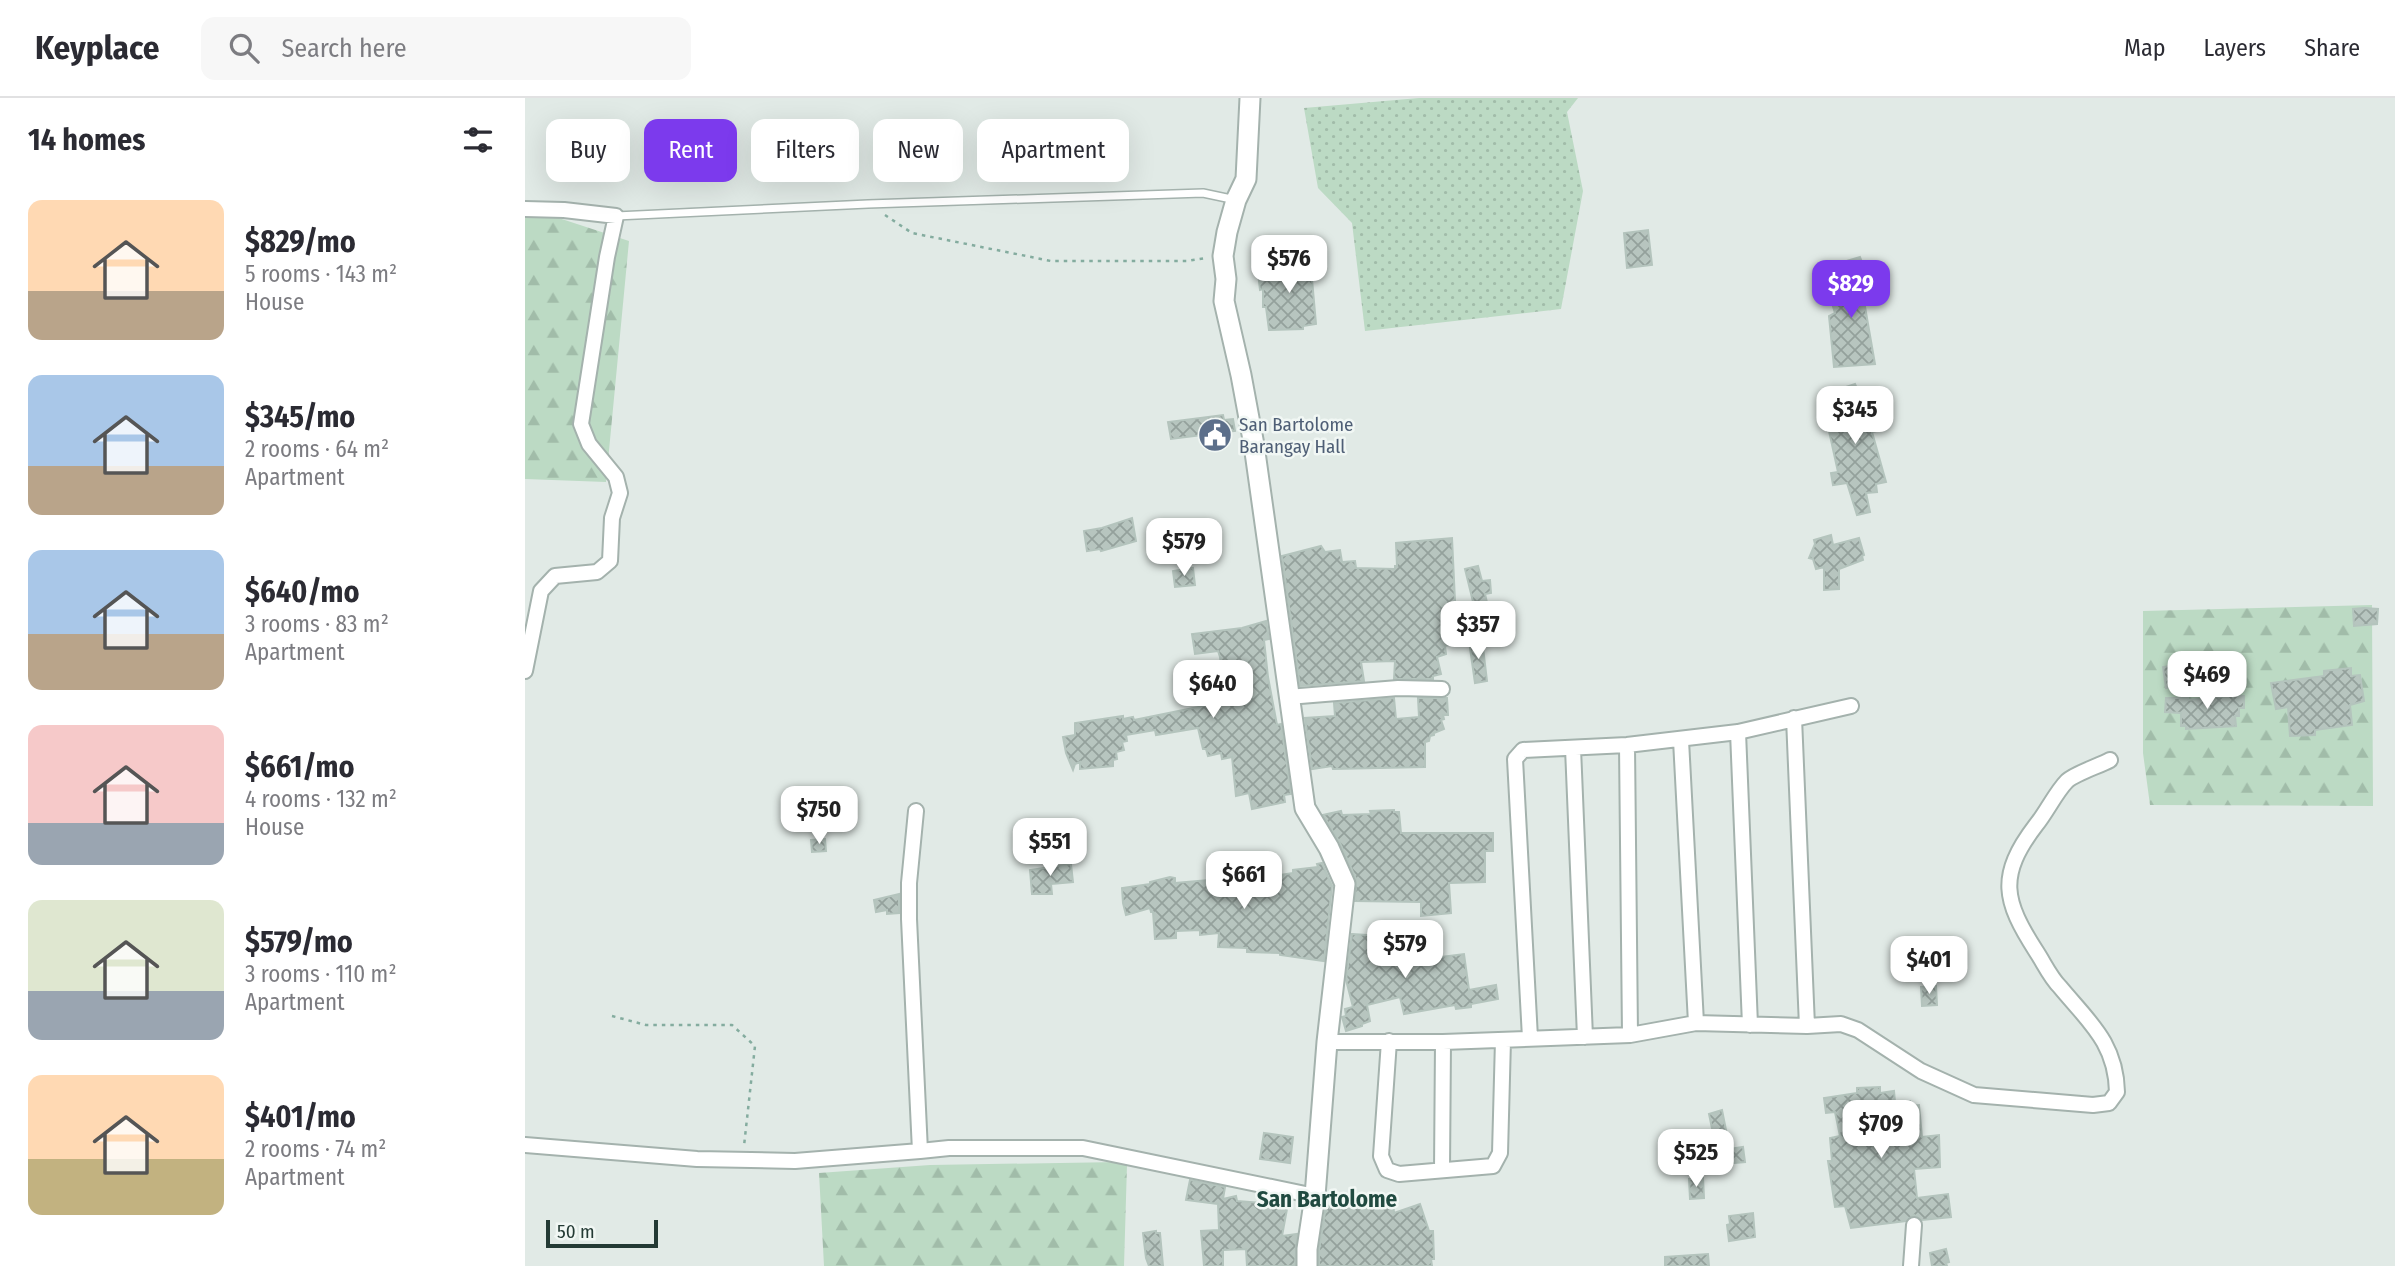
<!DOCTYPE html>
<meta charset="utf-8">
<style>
:root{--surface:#fff;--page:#f7f7f7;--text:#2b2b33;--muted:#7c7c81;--line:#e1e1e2;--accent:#7c3aed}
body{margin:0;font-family:"Fira Sans Condensed",sans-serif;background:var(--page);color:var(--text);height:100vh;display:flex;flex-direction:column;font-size:26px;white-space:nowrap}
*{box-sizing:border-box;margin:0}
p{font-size:23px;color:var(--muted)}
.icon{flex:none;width:38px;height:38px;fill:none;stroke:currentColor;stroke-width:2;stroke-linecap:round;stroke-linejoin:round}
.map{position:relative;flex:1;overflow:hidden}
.side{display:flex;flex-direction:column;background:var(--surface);width:525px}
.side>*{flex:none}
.banner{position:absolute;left:21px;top:21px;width:665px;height:63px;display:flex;gap:14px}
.scale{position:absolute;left:21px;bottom:18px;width:112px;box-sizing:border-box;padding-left:7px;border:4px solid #233a34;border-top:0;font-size:19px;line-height:24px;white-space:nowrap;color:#233a34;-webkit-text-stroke:5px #f1f7f4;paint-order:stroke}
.price{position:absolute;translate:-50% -60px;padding:0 16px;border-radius:14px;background:#fff;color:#222;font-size:23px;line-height:46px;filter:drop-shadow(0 2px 4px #0008)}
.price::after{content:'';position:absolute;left:50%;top:42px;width:21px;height:16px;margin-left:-10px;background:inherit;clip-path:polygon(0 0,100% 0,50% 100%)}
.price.active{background:var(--accent);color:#fff}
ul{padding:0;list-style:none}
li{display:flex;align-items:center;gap:21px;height:175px;padding:0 28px}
li span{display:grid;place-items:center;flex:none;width:196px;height:140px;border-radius:14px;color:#555}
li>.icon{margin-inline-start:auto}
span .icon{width:84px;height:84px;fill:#fffc;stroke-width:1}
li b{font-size:30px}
h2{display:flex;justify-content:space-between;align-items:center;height:84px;padding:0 28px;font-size:30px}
.chip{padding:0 24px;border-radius:14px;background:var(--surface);box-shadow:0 7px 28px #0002;font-size:24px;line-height:63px}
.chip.active{background:var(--accent);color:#fff}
header{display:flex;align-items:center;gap:42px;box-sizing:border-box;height:98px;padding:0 35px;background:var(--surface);border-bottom:2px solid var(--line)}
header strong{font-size:33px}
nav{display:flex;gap:38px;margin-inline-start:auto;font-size:24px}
.search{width:490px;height:63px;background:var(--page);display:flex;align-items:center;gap:18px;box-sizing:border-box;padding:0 24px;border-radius:14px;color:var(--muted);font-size:26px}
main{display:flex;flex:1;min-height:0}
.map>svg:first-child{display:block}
</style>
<header>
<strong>Keyplace</strong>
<div class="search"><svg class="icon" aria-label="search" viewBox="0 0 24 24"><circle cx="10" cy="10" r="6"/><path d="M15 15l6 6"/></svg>Search here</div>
<nav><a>Map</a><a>Layers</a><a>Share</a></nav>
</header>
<main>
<section class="side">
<h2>14 homes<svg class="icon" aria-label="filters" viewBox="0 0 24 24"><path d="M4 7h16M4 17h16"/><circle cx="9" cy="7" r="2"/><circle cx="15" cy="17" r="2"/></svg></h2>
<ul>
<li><span style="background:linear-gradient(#ffd9b3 65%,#b9a48a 0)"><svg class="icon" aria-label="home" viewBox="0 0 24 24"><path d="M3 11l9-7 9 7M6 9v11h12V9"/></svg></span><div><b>$829/mo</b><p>5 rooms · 143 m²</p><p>House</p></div></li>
<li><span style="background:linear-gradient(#a9c7e8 65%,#b9a48a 0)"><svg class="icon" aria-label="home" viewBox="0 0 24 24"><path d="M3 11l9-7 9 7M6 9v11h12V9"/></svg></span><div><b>$345/mo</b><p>2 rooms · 64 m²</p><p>Apartment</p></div></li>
<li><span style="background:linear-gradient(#a9c7e8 60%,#b9a48a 0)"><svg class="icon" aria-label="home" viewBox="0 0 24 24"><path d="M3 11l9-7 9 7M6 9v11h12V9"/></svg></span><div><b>$640/mo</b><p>3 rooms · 83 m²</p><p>Apartment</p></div></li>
<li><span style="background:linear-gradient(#f6c9c9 70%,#9aa5b1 0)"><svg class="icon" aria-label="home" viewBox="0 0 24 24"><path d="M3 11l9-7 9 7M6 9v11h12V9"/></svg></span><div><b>$661/mo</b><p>4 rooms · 132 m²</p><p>House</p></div></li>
<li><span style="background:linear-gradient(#dfe7d0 65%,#9aa5b1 0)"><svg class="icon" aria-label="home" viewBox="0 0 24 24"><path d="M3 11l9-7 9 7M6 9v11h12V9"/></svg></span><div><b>$579/mo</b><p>3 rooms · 110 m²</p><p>Apartment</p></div></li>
<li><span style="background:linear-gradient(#ffd9b3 60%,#c2b280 0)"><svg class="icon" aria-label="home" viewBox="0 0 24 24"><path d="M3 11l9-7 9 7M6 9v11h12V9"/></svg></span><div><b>$401/mo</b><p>2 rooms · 74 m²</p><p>Apartment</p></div></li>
</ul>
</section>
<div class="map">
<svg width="1870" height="1168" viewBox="0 0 1870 1168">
<defs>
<pattern id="grass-dots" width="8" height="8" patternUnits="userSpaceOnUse" patternTransform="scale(1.75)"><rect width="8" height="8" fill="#bcdac4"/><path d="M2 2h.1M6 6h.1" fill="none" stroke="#a1bca9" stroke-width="1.8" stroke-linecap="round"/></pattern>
<pattern id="forest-firs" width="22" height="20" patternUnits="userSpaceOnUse" patternTransform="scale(1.75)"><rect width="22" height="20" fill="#bcdac4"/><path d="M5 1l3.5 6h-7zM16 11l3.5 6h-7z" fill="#a1bca9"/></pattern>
<pattern id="building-cross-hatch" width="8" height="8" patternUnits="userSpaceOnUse" patternTransform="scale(1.75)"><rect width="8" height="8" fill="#b7c5bf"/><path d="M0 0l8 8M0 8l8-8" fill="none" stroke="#94a19c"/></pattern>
</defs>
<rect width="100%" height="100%" fill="#e1eae6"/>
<path fill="url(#grass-dots)" d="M 894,0 L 1053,0 L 1042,14 L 1058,93 L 1036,211 L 840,233 L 827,125 L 793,90 L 779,10 Z"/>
<path fill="url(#forest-firs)" d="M 0,109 L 104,143 L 81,384 L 0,381 Z
M 1847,507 L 1848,708 L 1625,707 L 1618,655 L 1618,513 Z
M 594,1064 L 602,1067 L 599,1168 L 299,1168 L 294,1075 L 405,1067 Z"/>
<path fill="url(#building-cross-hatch)" stroke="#b4c4bd" stroke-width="2" d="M 1123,132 L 1127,167 L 1102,170 L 1099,135 Z
M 785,159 L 791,226 L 778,228 L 778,231 L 744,232 L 741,209 L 738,209 L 738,191 L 735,192 L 733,175 L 774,160 Z
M 1335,159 L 1340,172 L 1335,174 L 1343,202 L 1339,203 L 1350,266 L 1309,269 L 1304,218 L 1310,215 L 1305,199 L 1323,192 L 1315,165 Z
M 1330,286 L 1338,305 L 1345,303 L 1356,332 L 1347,334 L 1361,384 L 1351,386 L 1352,394 L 1341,395 L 1345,414 L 1332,417 L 1322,385 L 1308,387 L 1306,375 L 1313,374 L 1304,333 L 1302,333 L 1299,321 L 1311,318 L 1303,295 Z
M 698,317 L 699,322 L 708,321 L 710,333 L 646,341 L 643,324 Z
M 607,420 L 611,443 L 576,453 L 575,451 L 562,453 L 559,433 L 577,430 Z
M 1306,437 L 1308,447 L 1334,440 L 1339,457 L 1337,458 L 1338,462 L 1314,471 L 1314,491 L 1299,492 L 1299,469 L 1291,471 L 1288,461 L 1284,460 L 1290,446 L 1289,442 Z
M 927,440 L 932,545 L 920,548 L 921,556 L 912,559 L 916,576 L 908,578 L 908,581 L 869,581 L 870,563 L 836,564 L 839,583 L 775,588 L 757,458 L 796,448 L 800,454 L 815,452 L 817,464 L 830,463 L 831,470 L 870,471 L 870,468 L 872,468 L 871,445 Z
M 953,468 L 957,483 L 965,482 L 966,495 L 960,496 L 964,513 L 951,516 L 940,471 Z
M 668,470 L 670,487 L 650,489 L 648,473 Z
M 1839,510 L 1853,511 L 1852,526 L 1829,528 L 1828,511 Z
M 741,523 L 744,541 L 739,542 L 743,579 L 752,627 L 756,626 L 766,696 L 759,697 L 760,704 L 727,711 L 724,695 L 711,698 L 707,659 L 697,661 L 696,655 L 683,658 L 681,651 L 678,651 L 673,630 L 631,637 L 630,632 L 601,637 L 602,643 L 597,644 L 599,652 L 591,654 L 592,661 L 588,662 L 588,668 L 555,671 L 555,664 L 550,666 L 548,672 L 541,655 L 538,639 L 550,637 L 550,625 L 598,618 L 598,621 L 608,619 L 609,622 L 688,606 L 686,592 L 689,592 L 688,587 L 697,586 L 698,584 L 695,559 L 693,553 L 670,556 L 667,536 L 717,530 Z
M 957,541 L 962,583 L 950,585 L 944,543 Z
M 1657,566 L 1660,587 L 1641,590 L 1638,569 Z
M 1826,570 L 1826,578 L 1835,577 L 1839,603 L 1825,607 L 1827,627 L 1790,632 L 1790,637 L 1765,638 L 1763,609 L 1751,611 L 1746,585 L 1799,578 L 1799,573 Z
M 1706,598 L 1719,598 L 1719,610 L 1714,610 L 1714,618 L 1710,618 L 1711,628 L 1661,631 L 1661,628 L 1656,628 L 1656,615 L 1640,614 L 1641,600 L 1663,600 L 1663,602 Z
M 869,600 L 871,621 L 894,619 L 893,600 L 922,600 L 923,617 L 918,617 L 919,621 L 916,622 L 919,631 L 909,635 L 909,637 L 905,638 L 904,643 L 900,644 L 900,669 L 808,671 L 807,668 L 787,671 L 780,620 L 810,618 L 809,605 Z
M 869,712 L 869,714 L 874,714 L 876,735 L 968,735 L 968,753 L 960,753 L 960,784 L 924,785 L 926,815 L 896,818 L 896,804 L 830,803 L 831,781 L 815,745 L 798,717 L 816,713 L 817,717 L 846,716 L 845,713 Z
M 300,741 L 301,753 L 287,754 L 286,742 Z
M 797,765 L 807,788 L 799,863 L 755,857 L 755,855 L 722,854 L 722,850 L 693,849 L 694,835 L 675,837 L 675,832 L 651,833 L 651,840 L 630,841 L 628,814 L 626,814 L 625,810 L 601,817 L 598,805 L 597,790 L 625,786 L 625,784 L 645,779 L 650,780 L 650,785 L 729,778 L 729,781 L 768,775 L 768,772 L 793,769 L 792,766 Z
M 546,766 L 548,784 L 526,786 L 527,796 L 507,796 L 505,772 Z
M 374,796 L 374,815 L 362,816 L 362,812 L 351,814 L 349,802 Z
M 827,836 L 871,839 L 870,856 L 891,853 L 891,857 L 907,855 L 908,860 L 939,856 L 944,892 L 971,887 L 973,901 L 946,906 L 946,909 L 931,911 L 930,907 L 879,916 L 875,899 L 842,907 L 845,923 L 837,926 L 837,928 L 821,933 L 817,919 L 821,918 L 820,911 L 828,909 L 821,882 Z
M 1411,888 L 1412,907 L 1397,908 L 1396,889 Z
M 1355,989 L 1355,995 L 1369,993 L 1370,1004 L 1385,1003 L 1385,1008 L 1394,1007 L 1397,1039 L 1414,1037 L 1415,1069 L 1389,1071 L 1392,1100 L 1423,1096 L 1426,1119 L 1397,1122 L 1389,1117 L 1381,1123 L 1326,1130 L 1320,1108 L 1310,1109 L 1303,1063 L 1307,1063 L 1305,1040 L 1315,1038 L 1310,1014 L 1301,1015 L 1299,1000 L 1332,995 L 1332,990 Z
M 1197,1012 L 1202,1037 L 1189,1040 L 1184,1016 Z
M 739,1035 L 768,1039 L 765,1065 L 735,1061 Z
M 1218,1049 L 1220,1064 L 1198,1066 L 1197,1052 Z
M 1178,1080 L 1179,1100 L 1165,1101 L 1164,1081 Z
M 665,1082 L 700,1089 L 698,1101 L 711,1098 L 712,1103 L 749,1106 L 748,1108 L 762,1111 L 757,1138 L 772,1136 L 770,1168 L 722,1168 L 721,1151 L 698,1152 L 698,1168 L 679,1168 L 676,1133 L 694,1132 L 693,1106 L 661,1102 Z
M 868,1104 L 869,1115 L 895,1106 L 904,1133 L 908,1133 L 909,1161 L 906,1161 L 907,1168 L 794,1168 L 794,1152 L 801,1108 Z
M 1228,1115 L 1230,1139 L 1204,1143 L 1202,1127 L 1205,1126 L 1204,1118 Z
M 631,1133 L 631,1135 L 635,1135 L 638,1168 L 624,1168 L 621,1160 L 618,1135 Z
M 1421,1151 L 1424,1164 L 1421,1165 L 1422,1168 L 1407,1168 L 1405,1155 Z
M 1183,1156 L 1184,1168 L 1140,1168 L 1140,1159 Z"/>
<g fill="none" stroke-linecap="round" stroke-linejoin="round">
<g stroke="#a4b2ad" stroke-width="10">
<path id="service" d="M 91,118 L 343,106 L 678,95 L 711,102"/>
</g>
<g stroke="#a4b2ad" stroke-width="18">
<path id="minor" d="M 0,111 L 39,112 L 91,118 L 82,159 L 56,326 L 64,346 L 91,379 L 95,395 L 87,420 L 85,463 L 72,474 L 30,478 L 16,493 L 0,573
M 763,599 L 873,590 L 917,591
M 1213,634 L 1225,927
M 1156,642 L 1171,925
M 1102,647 L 1105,937
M 1048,650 L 1060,939
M 391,713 L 384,785 L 384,821 L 395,1053 L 424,1050 L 558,1050 L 790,1098
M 1282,928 L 1316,926 L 1333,932 L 1396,973 L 1449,997 L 1568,1007 L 1584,1005 L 1592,994 C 1591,945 1564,924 1535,889 C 1525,879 1519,865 1511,853 C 1479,803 1472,778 1511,727 C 1521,715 1531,694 1542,683 C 1551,675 1574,668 1585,662
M 1005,940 L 990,661 L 998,652 L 1102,647 L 1213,634 L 1326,608
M 864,943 L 856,1058 L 862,1072 L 874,1076 L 968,1068 L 975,1055 L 978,942
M 802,944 L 918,944 L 1105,937 L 1171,925 L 1282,928 L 1269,620
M 0,1047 L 172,1061 L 270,1063 L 395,1053
M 917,1072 L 918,944
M 1386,1168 L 1389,1127"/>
</g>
<g stroke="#a4b2ad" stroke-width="23">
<path id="tertiary" d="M 725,0 L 721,81 L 711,102 L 702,134 L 698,158 L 701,181 L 699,203 L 716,277 L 729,347 L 780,710 L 804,750 L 820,786 L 802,944 L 790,1098 L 782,1151 L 782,1168"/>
</g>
<path stroke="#84ac9f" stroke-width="2.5" stroke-dasharray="3.5 5" stroke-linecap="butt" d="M 360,117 L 387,135 L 526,163 L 662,163 L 681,160
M 87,918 L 121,927 L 207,927 L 230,948 L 219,1048"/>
<use href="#service" stroke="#fff" stroke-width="7"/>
<use href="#minor" stroke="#fff" stroke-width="14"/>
<use href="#tertiary" stroke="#fff" stroke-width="19"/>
</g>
<defs>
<g id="civic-disc" transform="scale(1.75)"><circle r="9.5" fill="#5c6f8a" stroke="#f1f7f4"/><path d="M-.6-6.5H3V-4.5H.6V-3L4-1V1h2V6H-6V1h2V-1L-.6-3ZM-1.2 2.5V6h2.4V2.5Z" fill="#fff"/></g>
</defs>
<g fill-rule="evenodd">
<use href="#civic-disc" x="690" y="337"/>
</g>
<g text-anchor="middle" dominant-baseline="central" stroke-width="5" stroke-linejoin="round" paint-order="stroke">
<g font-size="19" fill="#4e5e75" stroke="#f1f7f4" text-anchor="start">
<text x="714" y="326">San Bartolome<tspan x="714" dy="22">Barangay Hall</tspan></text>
</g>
<g font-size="23" font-weight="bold" fill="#204a40" stroke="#f1f7f4">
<text x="802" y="1101">San Bartolome</text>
</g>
</g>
</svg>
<div class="scale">50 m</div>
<b class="price" style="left:764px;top:197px">$576</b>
<b class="price active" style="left:1326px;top:222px">$829</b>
<b class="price" style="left:1330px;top:348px">$345</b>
<b class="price" style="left:659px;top:480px">$579</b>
<b class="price" style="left:953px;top:563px">$357</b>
<b class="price" style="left:1682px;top:613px">$469</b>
<b class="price" style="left:688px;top:622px">$640</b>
<b class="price" style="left:294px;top:748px">$750</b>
<b class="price" style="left:525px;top:780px">$551</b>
<b class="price" style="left:719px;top:813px">$661</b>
<b class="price" style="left:880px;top:882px">$579</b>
<b class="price" style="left:1404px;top:898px">$401</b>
<b class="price" style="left:1356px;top:1062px">$709</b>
<b class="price" style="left:1171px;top:1091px">$525</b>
<div class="banner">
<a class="chip">Buy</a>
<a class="chip active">Rent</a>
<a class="chip">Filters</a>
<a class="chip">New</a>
<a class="chip">Apartment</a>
</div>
</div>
</main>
